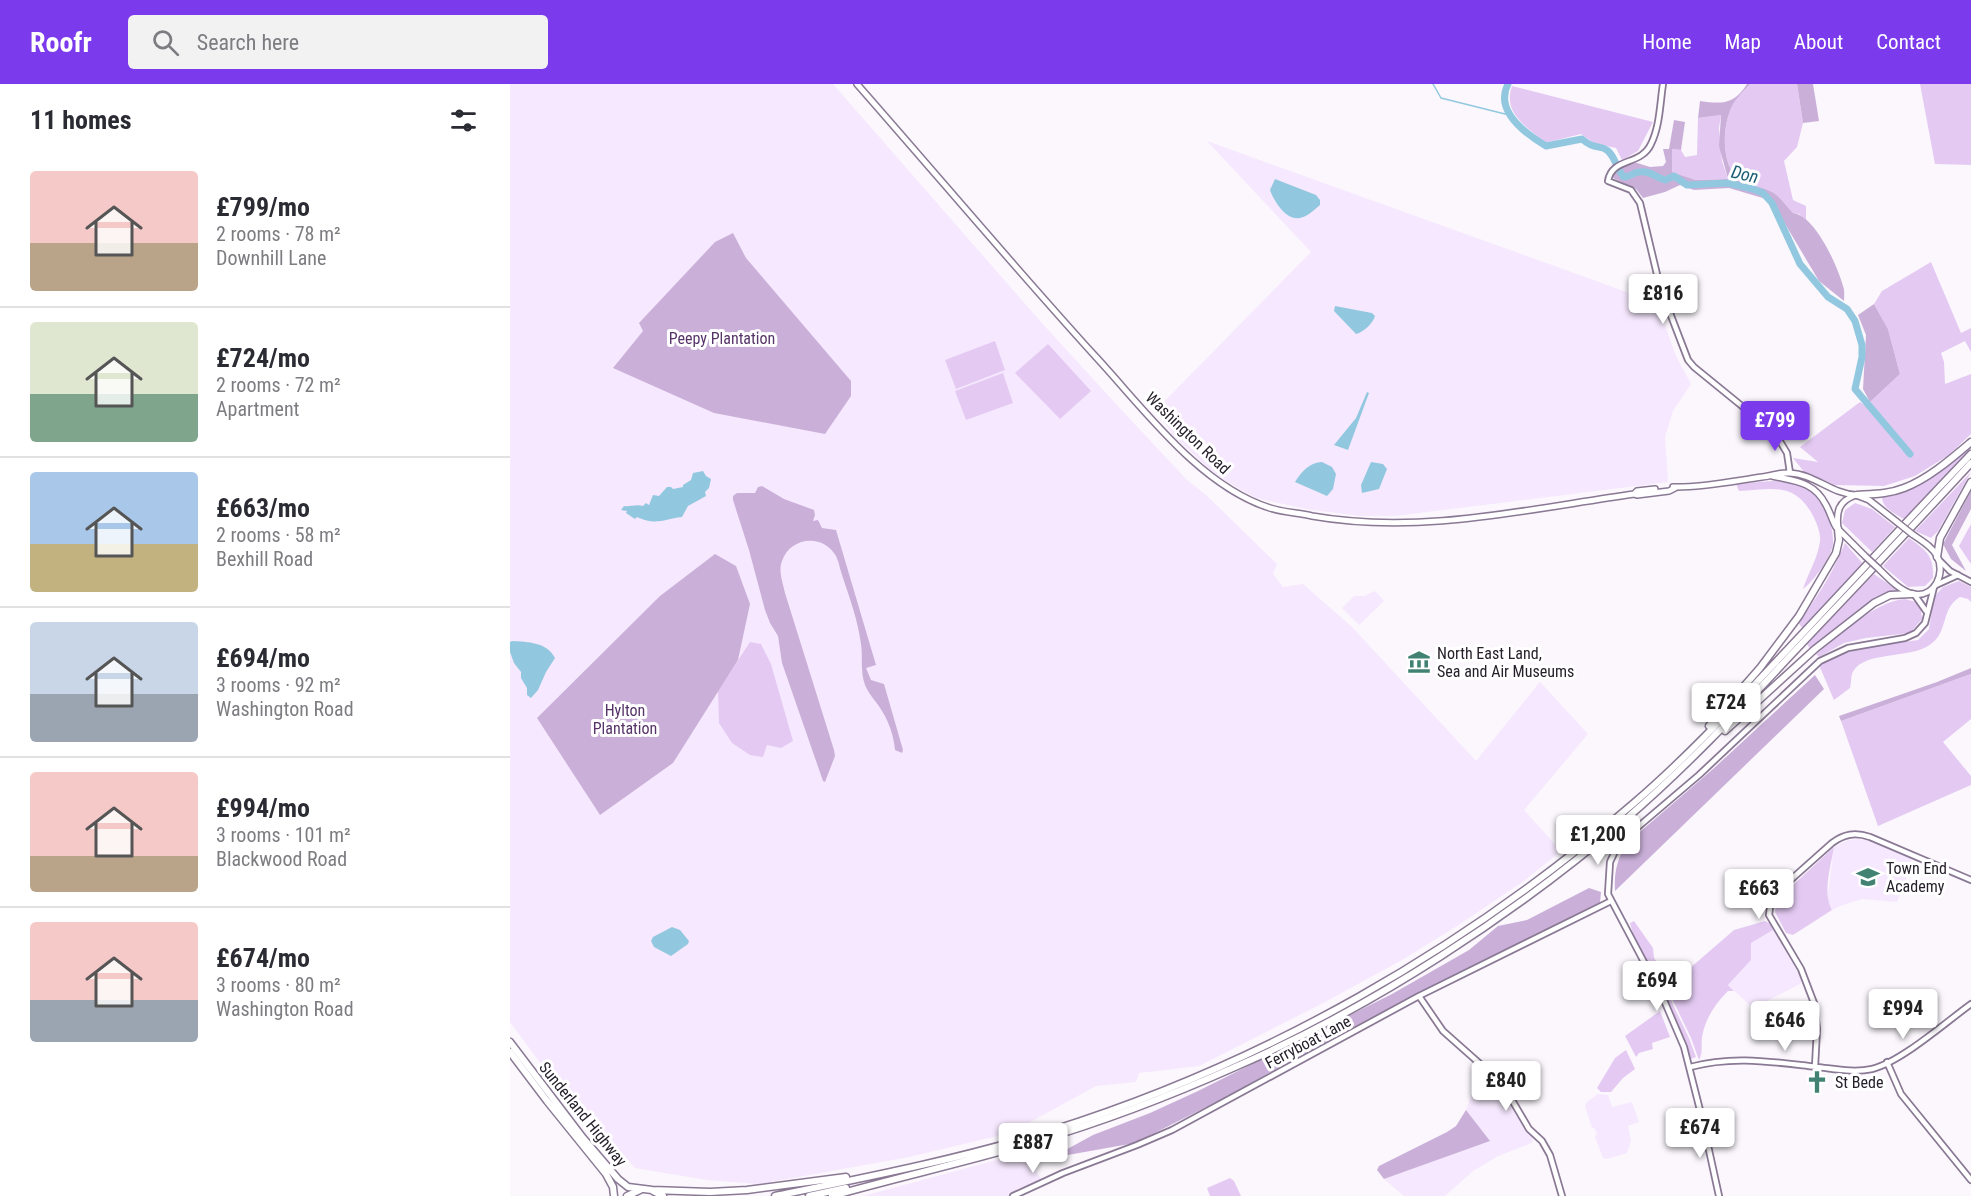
<!DOCTYPE html>
<meta charset="utf-8">
<style>
:root{--surface:#fff;--page:#f2f2f3;--text:#2b2b33;--muted:#7c7c81;--line:#e1e1e2;--accent:#7c3aed}
body{margin:0;font-family:"Roboto Condensed",sans-serif;background:var(--page);color:var(--text);height:100vh;display:flex;flex-direction:column;font-size:22px;white-space:nowrap}
*{box-sizing:border-box;margin:0}
p{font-size:20px;color:var(--muted)}
.icon{flex:none;width:33px;height:33px;fill:none;stroke:currentColor;stroke-width:2;stroke-linecap:round;stroke-linejoin:round}
.map{position:relative;flex:1;overflow:hidden}
.details{display:flex;flex-direction:column;background:var(--surface);width:510px}
.details>*{flex:none}
.price{position:absolute;translate:-50% -51px;padding:0 14px;border-radius:6px;background:#fff;color:#222;font-size:20px;line-height:39px;filter:drop-shadow(0 2px 3px #0008)}
.price::after{content:'';position:absolute;left:50%;top:36px;width:18px;height:14px;margin-left:-9px;background:inherit;clip-path:polygon(0 0,100% 0,50% 100%)}
.price.active{background:var(--accent);color:#fff}
ul{padding:0;list-style:none}
li{display:flex;align-items:center;gap:18px;height:150px;padding:0 30px}
li+li{border-top:2px solid var(--line)}
li span{display:grid;place-items:center;flex:none;width:168px;height:120px;border-radius:6px;color:#555}
li>.icon{margin-inline-start:auto}
span .icon{width:72px;height:72px;fill:#fffc;stroke-width:1}
li b{font-size:26px}
h2{display:flex;justify-content:space-between;align-items:center;height:72px;padding:0 30px;font-size:26px}
header{display:flex;align-items:center;gap:36px;box-sizing:border-box;height:84px;padding:0 30px;background:var(--accent);color:#fff}
header strong{font-size:28px}
nav{display:flex;gap:33px;margin-inline-start:auto;font-size:21px}
.search{width:420px;height:54px;background:var(--page);display:flex;align-items:center;gap:15px;box-sizing:border-box;padding:0 21px;border-radius:6px;color:var(--muted);font-size:22px}
main{display:flex;flex:1;min-height:0}
.map>svg:first-child{display:block}
</style>
<header>
<strong>Roofr</strong>
<div class="search"><svg class="icon" aria-label="search" viewBox="0 0 24 24"><circle cx="10" cy="10" r="6"/><path d="M15 15l6 6"/></svg>Search here</div>
<nav><a>Home</a><a>Map</a><a>About</a><a>Contact</a></nav>
</header>
<main>
<section class="details">
<h2>11 homes<svg class="icon" aria-label="filters" viewBox="0 0 24 24"><path d="M4 7h16M4 17h16"/><circle cx="9" cy="7" r="2"/><circle cx="15" cy="17" r="2"/></svg></h2>
<ul>
<li><span style="background:linear-gradient(#f6c9c9 60%,#b9a48a 0)"><svg class="icon" aria-label="home" viewBox="0 0 24 24"><path d="M3 11l9-7 9 7M6 9v11h12V9"/></svg></span><div><b>£799/mo</b><p>2 rooms · 78 m²</p><p>Downhill Lane</p></div></li>
<li><span style="background:linear-gradient(#dfe7d0 60%,#7fa58c 0)"><svg class="icon" aria-label="home" viewBox="0 0 24 24"><path d="M3 11l9-7 9 7M6 9v11h12V9"/></svg></span><div><b>£724/mo</b><p>2 rooms · 72 m²</p><p>Apartment</p></div></li>
<li><span style="background:linear-gradient(#a9c7e8 60%,#c2b280 0)"><svg class="icon" aria-label="home" viewBox="0 0 24 24"><path d="M3 11l9-7 9 7M6 9v11h12V9"/></svg></span><div><b>£663/mo</b><p>2 rooms · 58 m²</p><p>Bexhill Road</p></div></li>
<li><span style="background:linear-gradient(#c9d6e8 60%,#9aa5b1 0)"><svg class="icon" aria-label="home" viewBox="0 0 24 24"><path d="M3 11l9-7 9 7M6 9v11h12V9"/></svg></span><div><b>£694/mo</b><p>3 rooms · 92 m²</p><p>Washington Road</p></div></li>
<li><span style="background:linear-gradient(#f6c9c9 70%,#b9a48a 0)"><svg class="icon" aria-label="home" viewBox="0 0 24 24"><path d="M3 11l9-7 9 7M6 9v11h12V9"/></svg></span><div><b>£994/mo</b><p>3 rooms · 101 m²</p><p>Blackwood Road</p></div></li>
<li><span style="background:linear-gradient(#f6c9c9 65%,#9aa5b1 0)"><svg class="icon" aria-label="home" viewBox="0 0 24 24"><path d="M3 11l9-7 9 7M6 9v11h12V9"/></svg></span><div><b>£674/mo</b><p>3 rooms · 80 m²</p><p>Washington Road</p></div></li>
</ul>
</section>
<div class="map">
<svg width="1461" height="1112" viewBox="0 0 1461 1112">
<rect width="100%" height="100%" fill="#fbf7fd"/>
<path fill="#f6e8fe" d="M 0,0 L 323,0 L 530,237 L 617,332 L 677,396 L 696,411 L 767,480 L 763,490 L 773,503 L 793,500 L 842,543 L 966,677 L 1030,598 L 1078,650 L 1014,726 L 1051,767 L 1014,797 L 947,842 L 892,876 L 815,918 L 689,982 L 629,989 L 626,998 L 586,1002 L 500,1049 L 399,1073 L 249,1100 L 197,1096 L 125,1084 L 40,992 L 0,938 Z
M 697,57 L 1147,219 L 1166,272 L 1181,300 L 1163,327 L 1155,353 L 1158,398 L 885,432 L 849,432 L 796,425 L 746,414 L 716,397 L 698,384 L 663,351 L 646,326 L 801,168 Z
M 865,507 L 874,517 L 849,541 L 832,524 L 844,512 L 854,512 Z
M 1346,755 L 1358,756 L 1401,775 L 1402,780 L 1387,818 L 1352,815 L 1333,821 L 1322,826 L 1318,818 L 1318,810 L 1324,763 L 1336,757 Z
M 1263,846 L 1292,896 L 1290,900 L 1243,924 L 1218,901 L 1241,876 L 1241,859 Z
M 973,991 L 978,991 L 990,1004 L 1012,1042 L 1023,1053 L 1022,1059 L 988,1072 L 963,1087 L 935,1112 L 894,1112 L 874,1095 L 979,1057 L 956,1026 L 964,1004 Z
M 1088,1010 L 1098,1011 L 1102,1023 L 1122,1018 L 1129,1038 L 1118,1042 L 1121,1056 L 1117,1069 L 1097,1075 L 1093,1074 L 1085,1053 L 1087,1050 L 1085,1045 L 1082,1043 L 1075,1022 L 1077,1018 Z
M 513,1069 L 532,1096 L 510,1112 L 353,1112 Z"/>
<path fill="#e4caf3" d="M 1240,0 L 1287,0 L 1293,39 L 1287,63 L 1274,77 L 1283,116 L 1296,122 L 1296,136 L 1289,130 L 1283,129 C 1277,123 1271,114 1264,109 C 1253,102 1236,102 1226,92 C 1212,78 1213,47 1219,30 C 1222,18 1232,9 1240,0 Z
M 1410,0 L 1461,0 L 1461,81 L 1425,80 Z
M 1002,2 L 1143,38 L 1128,67 L 1112,76 L 1106,64 L 1085,60 L 1071,50 L 1035,59 C 1018,43 992,30 1002,2 Z
M 1211,31 L 1209,44 L 1212,77 L 1218,95 L 1186,96 L 1162,88 L 1162,65 L 1171,66 L 1175,73 L 1187,71 L 1188,34 Z
M 1421,178 L 1451,249 L 1461,244 L 1461,268 L 1455,257 L 1431,269 L 1434,278 L 1435,300 L 1461,290 L 1461,350 L 1439,371 L 1405,392 L 1374,402 L 1325,401 L 1295,389 L 1283,374 L 1308,378 L 1290,363 L 1350,318 L 1357,323 L 1393,367 L 1399,367 L 1360,318 L 1390,290 L 1378,245 L 1364,220 L 1372,207 Z
M 485,257 L 495,286 L 446,305 L 435,276 Z
M 538,260 L 581,307 L 550,335 L 505,289 Z
M 493,289 L 503,319 L 456,336 L 445,307 Z
M 1461,362 L 1461,365 L 1394,435 C 1385,430 1372,424 1372,413 C 1402,413 1439,381 1461,362 Z
M 1461,388 L 1428,447 L 1421,454 L 1405,447 Z
M 1272,396 C 1281,398 1292,400 1298,405 C 1313,417 1324,440 1323,459 C 1323,471 1303,498 1293,505 C 1298,489 1308,474 1310,457 C 1311,449 1306,437 1302,430 C 1284,398 1262,405 1229,407 L 1226,400 Z
M 1345,419 L 1362,425 L 1385,443 L 1362,468 L 1332,439 L 1335,426 Z
M 1461,440 L 1461,480 L 1449,462 Z
M 1399,454 C 1417,467 1424,472 1423,494 L 1415,502 L 1398,503 L 1373,482 Z
M 1335,459 L 1354,481 L 1292,544 L 1288,538 C 1307,515 1323,488 1335,459 Z
M 1364,490 L 1390,508 C 1362,509 1322,548 1300,565 L 1297,560 Z
M 1449,497 L 1461,503 L 1461,518 L 1458,515 L 1450,513 C 1429,526 1440,549 1418,562 C 1399,574 1356,568 1344,586 C 1340,591 1342,598 1340,604 L 1324,616 L 1309,581 L 1346,565 L 1408,556 L 1419,545 L 1424,513 L 1433,503 Z
M 1395,515 L 1406,518 L 1411,526 L 1412,535 L 1400,549 L 1356,554 L 1334,559 L 1309,573 L 1306,570 C 1329,552 1365,517 1395,515 Z
M 240,558 L 251,560 L 261,580 L 283,657 L 271,664 L 257,661 L 253,673 L 240,671 L 222,659 L 209,639 L 208,607 Z
M 1461,590 L 1461,635 L 1433,658 L 1461,692 L 1461,701 L 1368,742 L 1331,637 Z
M 1324,763 C 1321,782 1312,809 1322,826 L 1283,851 L 1276,849 L 1265,828 L 1267,816 Z
M 1124,837 L 1143,864 L 1144,874 L 1153,886 L 1150,889 L 1158,900 L 1155,904 L 1179,954 L 1186,973 L 1181,975 L 1164,931 L 1123,850 L 1120,839 Z
M 1255,837 L 1261,840 L 1263,846 L 1241,859 L 1241,876 L 1218,901 L 1224,907 L 1218,907 C 1205,920 1195,935 1192,953 C 1191,961 1193,969 1189,976 L 1181,954 L 1157,904 L 1224,846 Z
M 1150,927 L 1160,953 L 1142,959 L 1143,965 L 1129,969 L 1126,973 L 1115,952 Z
M 1116,966 L 1125,985 L 1113,994 L 1101,1008 L 1091,1008 L 1087,1004 L 1105,974 Z
M 720,1094 L 724,1097 L 731,1112 L 700,1112 L 697,1104 Z"/>
<path fill="#cab0d9" d="M 1237,0 L 1240,0 C 1232,9 1222,18 1219,30 C 1213,47 1212,78 1226,92 C 1236,102 1253,102 1264,109 C 1271,114 1277,123 1283,129 C 1305,131 1328,183 1333,202 C 1335,207 1334,212 1334,217 L 1309,197 L 1268,128 L 1256,115 L 1219,104 L 1184,106 L 1170,101 L 1155,108 L 1133,114 L 1126,105 L 1103,94 L 1104,86 L 1124,78 L 1140,83 L 1153,82 L 1156,78 L 1153,65 L 1159,65 L 1164,36 L 1175,38 L 1171,66 L 1162,65 L 1162,88 L 1186,96 L 1218,95 L 1209,62 L 1211,31 L 1188,34 L 1190,17 C 1212,20 1224,21 1237,0 Z
M 1287,0 L 1303,0 L 1309,37 L 1293,39 Z
M 223,149 L 236,174 L 341,297 L 341,312 L 315,350 L 204,329 L 103,284 L 133,247 L 129,239 L 205,158 Z
M 1364,220 L 1378,245 L 1390,290 L 1360,318 L 1353,305 L 1356,251 L 1348,231 Z
M 252,402 L 274,415 L 304,426 L 305,431 L 303,437 L 308,436 L 312,444 L 326,446 L 366,581 L 356,584 L 361,596 L 374,600 L 393,666 L 392,669 L 385,666 C 384,653 379,638 372,627 C 367,618 359,611 355,601 C 350,587 353,573 351,560 C 348,537 340,515 333,494 C 330,486 329,478 326,472 C 313,449 280,453 272,477 C 268,487 273,499 275,509 L 324,666 L 325,672 L 315,698 L 313,697 L 272,579 L 268,552 L 260,539 L 255,526 L 239,466 L 223,416 L 223,412 L 227,409 L 245,409 L 248,403 Z
M 1461,407 L 1461,425 L 1442,461 L 1456,487 L 1441,475 L 1433,460 Z
M 205,470 L 226,482 L 240,520 L 228,576 L 163,679 L 90,731 L 27,634 L 150,512 Z
M 1461,584 L 1461,590 L 1331,637 L 1329,632 L 1427,598 Z
M 1305,591 L 1314,605 L 1105,807 C 1104,788 1107,775 1117,759 L 1203,685 Z
M 1079,804 L 1091,808 L 1090,819 L 880,924 L 778,978 L 720,1011 L 625,1059 L 541,1074 L 583,1051 L 640,1029 L 688,1007 L 882,910 L 959,866 L 988,842 L 1017,836 Z
M 956,1026 L 980,1057 L 874,1095 L 867,1086 L 869,1082 L 937,1048 L 946,1042 Z"/>
<path fill="#92c8df" d="M 765,95 L 806,111 L 810,116 L 810,121 C 804,126 797,133 790,134 C 776,137 764,117 760,106 Z
M 825,222 L 862,229 L 865,232 C 863,239 854,248 846,250 L 824,227 Z
M 857,308 L 859,309 L 838,366 L 824,361 L 846,334 Z
M 812,378 L 822,383 L 826,390 L 823,405 L 817,412 L 785,398 C 791,388 800,378 812,378 Z
M 861,378 L 873,380 L 877,385 L 869,405 L 852,409 L 851,401 Z
M 193,387 L 196,392 L 201,395 L 199,404 L 195,408 L 196,412 L 178,422 L 172,433 C 153,435 147,442 127,433 L 125,435 L 116,429 L 117,427 L 111,426 L 114,422 C 120,423 126,420 133,422 L 136,419 L 139,421 L 143,411 L 149,412 L 157,403 L 161,403 L 163,405 L 173,403 L 173,401 L 181,396 L 183,389 Z
M 2,557 C 18,558 37,558 45,574 L 36,588 L 28,606 L 21,614 L 17,611 L 17,604 L 11,594 L 11,588 L 4,579 L 0,568 L 0,558 Z
M 162,843 L 170,846 L 179,857 L 178,860 L 161,872 L 144,863 L 141,857 L 143,853 Z"/>
<g fill="none" stroke-linecap="round" stroke-linejoin="round">
<path stroke="#92c8df" stroke-width="1.5" d="M 923,0 L 931,14 L 999,31"/>
<path stroke="#92c8df" stroke-width="7" d="M 998,0 C 984,27 1016,50 1036,62 L 1072,55 C 1085,67 1091,60 1098,67 C 1106,74 1106,85 1114,93 C 1120,93 1122,89 1129,88 C 1139,86 1145,93 1155,96 L 1164,92 L 1177,101 L 1218,99 L 1243,105 L 1253,109 L 1262,119 L 1290,180 L 1318,213 L 1337,225 L 1345,237 L 1352,261 L 1352,273 L 1345,305 L 1400,370"/>
<g stroke="#8a7994" stroke-width="8">
<path id="secondary" d="M 1153,0 C 1150,19 1150,42 1141,60 C 1131,82 1102,73 1098,97 L 1121,106 L 1130,119 L 1150,203 L 1178,276 L 1184,283 L 1265,349 L 1277,369 L 1280,389
M 1429,476 L 1440,487 L 1461,498
M 1426,501 L 1448,491
M 1404,510 L 1416,527
M 909,912 L 933,947 L 986,994 L 999,1011 L 1019,1045 L 1032,1057 L 1040,1071 L 1052,1112
M 1377,978 L 1391,1010 L 1461,1096
M 1180,983 C 1224,971 1262,978 1307,983 C 1325,985 1344,989 1362,985 C 1391,978 1436,938 1461,920
M 1305,983 L 1307,945 L 1304,919 L 1291,885 L 1259,831 L 1261,816 L 1267,808 L 1322,759 C 1334,750 1345,748 1360,753 L 1461,796
M 503,1112 L 553,1089 L 627,1061 L 662,1046 L 909,912 L 1101,817
M 1209,1112 L 1192,1034 L 1174,963 L 1153,914 L 1098,810 L 1100,778 L 1108,761 L 1115,754 L 1189,691 L 1310,577 L 1338,564 L 1395,554 L 1406,549 L 1415,539 L 1424,503"/>
</g>
<g stroke="#8a7994" stroke-width="8">
<path id="primary" d="M 347,0 C 427,91 505,184 586,273 C 635,326 690,402 760,424 C 773,428 788,429 802,432 C 910,451 1018,425 1124,410 L 1127,411 L 1159,407 L 1165,404
M 1262,392 C 1284,397 1304,397 1316,421 C 1320,428 1322,436 1326,443
M 1163,403 C 1191,404 1224,397 1252,393 C 1262,392 1270,388 1280,389 C 1304,390 1322,410 1346,411
M 1124,410 L 1127,407 L 1145,405
M 1355,472 L 1328,445 C 1326,428 1328,417 1346,411 L 1359,416 L 1387,438
M 1369,485 C 1378,494 1390,507 1403,510 C 1425,514 1436,489 1427,472 C 1422,462 1410,456 1402,450"/>
</g>
<g stroke="#8a7994" stroke-width="9">
<path id="highway" d="M 1347,411 C 1363,410 1379,410 1394,404 C 1418,395 1441,375 1461,358
M 1427,473 L 1430,454 L 1461,398
M 1199,642 L 1250,584 L 1289,532 L 1326,469 L 1329,456 L 1328,445
M 1215,647 L 1305,565 L 1364,519 L 1380,511 L 1402,510
M 0,958 L 73,1054 L 108,1095 L 118,1103 L 142,1106 L 200,1108 L 237,1106 L 336,1093
M 0,968 L 37,1017 L 96,1090 L 103,1103 L 104,1112
M 143,1107 L 153,1112
M 117,1112 L 130,1106
M 265,1112 C 358,1093 450,1075 540,1047 C 754,980 954,866 1124,719 C 1173,677 1218,629 1263,581 C 1329,511 1394,440 1461,370
M 299,1112 L 336,1104
M 322,1112 C 389,1093 457,1078 524,1058 C 592,1038 660,1012 725,983 C 863,923 1004,831 1117,734 C 1175,684 1228,628 1280,572 C 1341,508 1401,444 1461,379"/>
</g>
<use href="#secondary" stroke="#fff" stroke-width="4.5"/>
<use href="#primary" stroke="#fff" stroke-width="5"/>
<use href="#highway" stroke="#fff" stroke-width="6"/>
<g stroke="#8a7994" stroke-width="8" stroke-linecap="butt">
<path id="primary-bridge" d="M 1387,438 L 1402,450
M 1355,472 L 1369,485"/>
</g>
<use href="#primary-bridge" stroke="#fff" stroke-width="5"/>
</g>
<defs>
<g id="museum-bare" transform="scale(1.8)"><path d="M0-6L6-3V-2H-6V-3ZM-5-1h2V3h-2ZM-1-1h2V3h-2ZM3-1h2V3H3ZM-6 4H6V6H-6Z" fill="#418272" stroke="#fff" stroke-width="2.5" paint-order="stroke"/></g>
<g id="school-bare" transform="scale(1.8)"><path d="M0-5L7-2L0 1L-7-2ZM-4 1L0 2.5L4 1V4Q0 6-4 4Z" fill="#418272" stroke="#fff" stroke-width="2.5" paint-order="stroke"/></g>
<g id="church-bare" transform="scale(1.8)"><path d="M-1.2-6h2.4v3.5h3.3v2.4h-3.3V6h-2.4V-.1h-3.3v-2.4h3.3Z" fill="#418272" stroke="#fff" stroke-width="2.5" paint-order="stroke"/></g>
</defs>
<g fill-rule="evenodd">
<use href="#museum-bare" x="909" y="578"/>
<use href="#school-bare" x="1358" y="793"/>
<use href="#church-bare" x="1307" y="998"/>
</g>
<g text-anchor="middle" dominant-baseline="central" stroke-width="6" stroke-linejoin="round" paint-order="stroke">
<g font-size="16" fill="#563368" stroke="#fff">
<text x="212" y="254">Peepy Plantation</text>
<text x="115" y="626">Hylton<tspan x="115" dy="18">Plantation</tspan></text>
</g>
<g font-size="16" fill="#26202a" stroke="#fff">
<text transform="translate(678 349) rotate(44)">Washington Road</text>
<text transform="translate(798 958) rotate(-28)">Ferryboat Lane</text>
<text transform="translate(73 1030) rotate(51)">Sunderland Highway</text>
</g>
<g font-size="16" fill="#26202a" stroke="#fff" text-anchor="start">
<text x="927" y="569">North East Land,<tspan x="927" dy="18">Sea and Air Museums</tspan></text>
<text x="1376" y="784">Town End<tspan x="1376" dy="18">Academy</tspan></text>
<text x="1325" y="998">St Bede</text>
</g>
<g font-size="18" font-style="italic" fill="#185d74" stroke="#fff">
<text transform="translate(1235 90) rotate(13)">Don</text>
</g>
</g>
</svg>
<b class="price" style="left:1153px;top:241px">£816</b>
<b class="price active" style="left:1265px;top:368px">£799</b>
<b class="price" style="left:1216px;top:650px">£724</b>
<b class="price" style="left:1088px;top:782px">£1,200</b>
<b class="price" style="left:1249px;top:836px">£663</b>
<b class="price" style="left:1147px;top:928px">£694</b>
<b class="price" style="left:1393px;top:956px">£994</b>
<b class="price" style="left:1275px;top:968px">£646</b>
<b class="price" style="left:996px;top:1028px">£840</b>
<b class="price" style="left:1190px;top:1075px">£674</b>
<b class="price" style="left:523px;top:1090px">£887</b>
</div>
</main>
